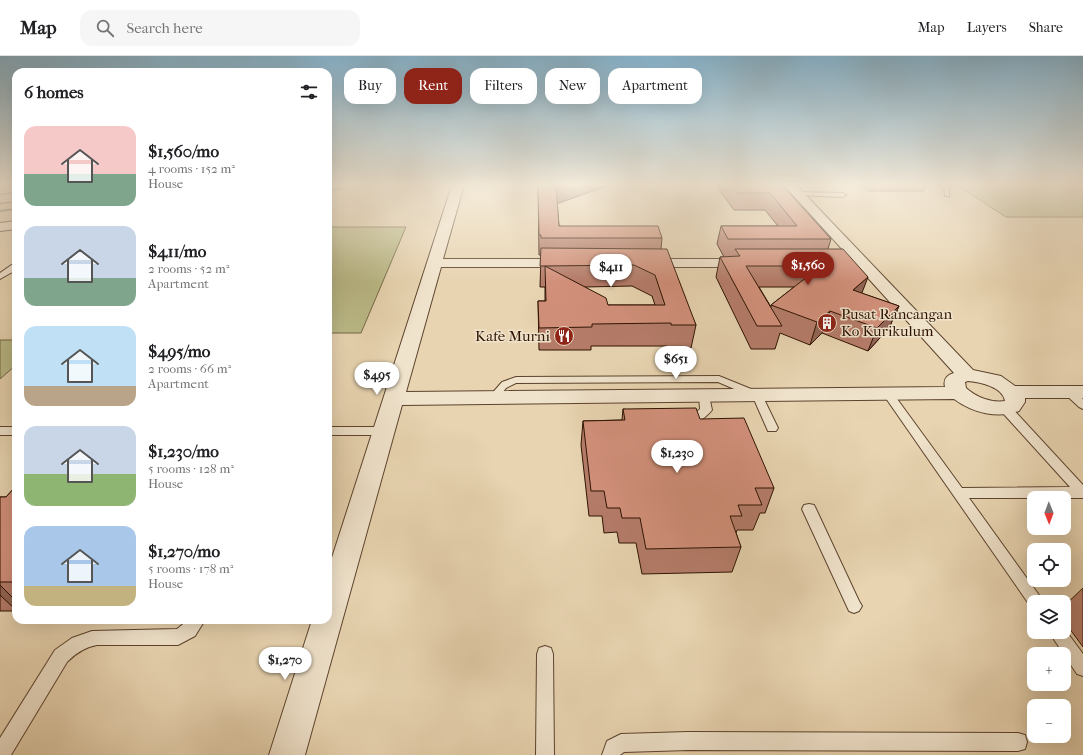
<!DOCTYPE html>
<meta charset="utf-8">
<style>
:root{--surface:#fff;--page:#f6f6f6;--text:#202124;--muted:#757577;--line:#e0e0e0;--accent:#8f2418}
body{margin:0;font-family:"IM FELL French Canon",serif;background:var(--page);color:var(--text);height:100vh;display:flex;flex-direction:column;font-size:15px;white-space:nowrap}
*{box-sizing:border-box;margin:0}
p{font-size:13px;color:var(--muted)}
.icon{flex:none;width:22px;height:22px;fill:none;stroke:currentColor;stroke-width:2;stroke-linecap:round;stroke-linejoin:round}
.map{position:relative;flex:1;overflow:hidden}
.side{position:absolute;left:12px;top:12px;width:320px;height:556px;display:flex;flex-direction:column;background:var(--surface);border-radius:12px;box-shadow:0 4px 16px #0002}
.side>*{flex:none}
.top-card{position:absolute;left:344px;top:12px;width:380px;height:36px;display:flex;gap:8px}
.needle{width:26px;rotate:179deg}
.buttons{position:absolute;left:1027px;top:435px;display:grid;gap:8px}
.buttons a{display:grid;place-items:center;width:44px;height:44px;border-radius:8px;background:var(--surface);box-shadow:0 4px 16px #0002;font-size:20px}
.price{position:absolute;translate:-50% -34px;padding:0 9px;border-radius:14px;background:#fff;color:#222;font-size:13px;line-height:26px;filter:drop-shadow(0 1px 2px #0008)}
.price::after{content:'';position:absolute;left:50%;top:24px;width:12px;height:9px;margin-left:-6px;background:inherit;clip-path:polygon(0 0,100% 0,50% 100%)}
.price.on{background:var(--accent);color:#fff}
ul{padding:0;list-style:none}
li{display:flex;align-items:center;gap:12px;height:100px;padding:0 12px}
li span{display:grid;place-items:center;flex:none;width:112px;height:80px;border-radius:12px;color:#555}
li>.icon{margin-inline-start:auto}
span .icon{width:48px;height:48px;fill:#fffc;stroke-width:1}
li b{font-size:17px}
h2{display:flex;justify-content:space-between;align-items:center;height:48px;padding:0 12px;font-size:17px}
.tag{padding:0 14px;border-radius:12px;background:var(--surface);box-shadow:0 4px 16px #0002;font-size:14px;line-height:36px}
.tag.on{background:var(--accent);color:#fff}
header{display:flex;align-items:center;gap:24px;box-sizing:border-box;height:56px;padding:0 20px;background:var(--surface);border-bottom:1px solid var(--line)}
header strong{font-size:19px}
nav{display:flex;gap:22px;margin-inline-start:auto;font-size:14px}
.search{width:280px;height:36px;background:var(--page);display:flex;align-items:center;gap:10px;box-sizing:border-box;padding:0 14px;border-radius:12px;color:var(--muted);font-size:15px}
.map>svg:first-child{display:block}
</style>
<header>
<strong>Map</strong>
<div class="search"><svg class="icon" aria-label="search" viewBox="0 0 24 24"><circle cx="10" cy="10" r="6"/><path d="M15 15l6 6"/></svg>Search here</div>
<nav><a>Map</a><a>Layers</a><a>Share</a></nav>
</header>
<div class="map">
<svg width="1083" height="699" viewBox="0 0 1083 699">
<rect width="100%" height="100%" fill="#e8d4b1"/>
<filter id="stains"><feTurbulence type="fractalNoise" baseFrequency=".005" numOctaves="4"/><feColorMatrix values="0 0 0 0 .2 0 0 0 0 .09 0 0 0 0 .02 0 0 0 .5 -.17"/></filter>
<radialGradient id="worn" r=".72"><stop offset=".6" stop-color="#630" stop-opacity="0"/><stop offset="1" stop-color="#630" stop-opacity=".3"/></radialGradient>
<path fill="#bb8" stroke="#746744" d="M 957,129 L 1083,129 L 1083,161 L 1006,161 Z
M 328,171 L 406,171 L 361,277 L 328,277 Z
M 0,284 L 16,284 L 16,309 L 0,323 Z"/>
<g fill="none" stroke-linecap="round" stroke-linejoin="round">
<path fill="#6d7669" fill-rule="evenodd" d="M 16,152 L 16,154 L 0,156 L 0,154 Z"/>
<g stroke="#5c432d" stroke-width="2">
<path id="lane" d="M 939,129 L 946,129 L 949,131 L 949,140 L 945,140 L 944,133 Z
M 798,136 L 843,137 L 846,139 L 843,141 L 796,139 L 795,138 Z
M 13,208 L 16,208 L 16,214 L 0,223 L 0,217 Z
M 719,320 L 761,337 L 778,372 L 776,375 L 768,375 L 753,341 L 718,326 L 516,327 L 506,332 L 497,344 L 489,344 L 488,342 L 502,326 L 516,321 Z
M 1069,333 L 1073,334 L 1083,343 L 1083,353 L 1079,351 L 1065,338 L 1064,336 Z
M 888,335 L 892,336 L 962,432 L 1070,431 L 1001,355 L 999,352 L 1001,349 L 1009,349 L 1083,429 L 1083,442 L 969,442 L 1044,546 L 1034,546 L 1034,552 L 1031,551 L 883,338 Z
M 704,337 L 709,340 L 712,354 C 705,363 693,370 682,367 L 680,364 L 682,361 L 693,359 L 700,353 L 699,340 Z
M 0,371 L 16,371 L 16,379 L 0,379 Z
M 328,371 L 384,371 L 388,372 L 390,375 L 388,378 L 384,379 L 328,379 Z
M 809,448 L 814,449 L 816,453 L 859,545 L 862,550 L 859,555 L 854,557 L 849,555 L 802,453 L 804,449 Z
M 188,564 L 205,564 L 195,580 L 178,589 L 97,589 C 85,591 76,597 67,606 L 11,699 L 0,699 L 0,682 L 55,594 L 72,582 L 92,575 L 177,573 Z
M 1064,572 L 1083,598 L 1083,620 L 1077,618 L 1049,576 L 1064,576 Z
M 545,590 L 551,592 L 553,598 L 554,699 L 536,699 L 537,598 L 539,592 Z
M 688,676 L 1018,677 L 1025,679 L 1027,686 L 1025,693 L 1018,695 L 688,694 L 624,696 L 620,699 L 602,699 L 607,685 L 621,678 Z"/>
</g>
<g stroke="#5c432d" stroke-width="2">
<path id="street" d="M 328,129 L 349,129 L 347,131 L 328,134 Z
M 452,129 L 464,129 L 443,203 L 569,203 L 574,204 L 576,207 L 574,210 L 569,211 L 441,211 L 406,336 L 945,331 C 943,323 947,319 954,317 L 859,212 L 823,210 L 821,207 L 823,204 L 851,203 L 784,129 L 796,129 L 973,314 L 1001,320 L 1015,330 L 1083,330 L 1083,342 L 1025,342 L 1025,346 L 1019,355 C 998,363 973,357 954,343 L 402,349 L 305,699 L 269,699 L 312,564 L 328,564 L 328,514 ZM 968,325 C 980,326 1003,331 1005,345 C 991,347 976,341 966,332 L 965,326 Z
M 16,137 L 16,145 L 0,147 L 0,139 Z
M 16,165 L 16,173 L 0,175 L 0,167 Z
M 644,203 L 747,203 L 752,204 L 754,207 L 752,210 L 747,211 L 644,211 L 639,210 L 637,207 L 639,204 Z"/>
</g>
<use href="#lane" fill="#f0e3cc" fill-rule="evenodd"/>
<use href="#street" fill="#f0e3cc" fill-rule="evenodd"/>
</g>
<path fill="#b57c6a" stroke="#2e1301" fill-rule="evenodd" d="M 538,129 L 610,129 L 557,147 L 559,170 L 662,182 L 661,193 L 696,269 L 691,292 L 668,292 L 667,290 L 591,290 L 591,294 L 539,294 L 538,245 L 545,245 L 545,231 L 540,231 L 541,199 L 539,199 ZM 632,230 L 652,240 L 655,249 L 608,249 L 585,231 Z
M 718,129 L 769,129 L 831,183 L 828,193 L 861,237 L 899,250 L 889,272 L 868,295 L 822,277 L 810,289 L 780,277 L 775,293 L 751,293 L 716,221 L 720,201 L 724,201 L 717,188 L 721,170 L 778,170 L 765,154 L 734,154 L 717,131 ZM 759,231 L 794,231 L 771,249 L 771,251 Z
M 861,129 L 927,129 L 924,135 L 869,135 Z
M 623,353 L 700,363 L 774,432 L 765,457 L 760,457 L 753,474 L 737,474 L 736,477 L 741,491 L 732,516 L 642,518 L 636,487 L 619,487 L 617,476 L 604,477 L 602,460 L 589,460 L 581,389 L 583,365 L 622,364 Z
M 16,430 L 16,555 L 0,555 L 0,441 L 6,441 Z
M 1083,532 L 1083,591 L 1064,565 L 1064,550 Z"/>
<path fill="#936556" stroke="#2e1301" d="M 560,129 L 610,129 L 556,148 L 556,130 Z
M 868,221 L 860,242 L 853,234 Z
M 899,250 L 889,272 L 868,295 L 877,272 Z
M 830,255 L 822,277 L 810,289 L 817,266 Z
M 0,529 L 16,545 L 16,554 L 0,539 Z"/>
<path fill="#d2907b" stroke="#2e1301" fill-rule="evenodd" d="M 538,129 L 560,129 L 556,130 L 559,170 L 658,170 L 662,182 L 541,182 L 541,179 L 539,179 Z
M 731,129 L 769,129 L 770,131 L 784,131 L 831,183 L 728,183 L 721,170 L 797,170 L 770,137 L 738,137 Z
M 541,192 L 667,193 L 696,269 L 671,269 L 671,267 L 592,268 L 592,271 L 539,272 L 538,245 L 546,245 L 545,210 L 540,210 ZM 634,209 L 655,219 L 665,249 L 608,249 L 606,242 L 545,210 Z
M 735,193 L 843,193 L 868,221 L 853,234 L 899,250 L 877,272 L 830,255 L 817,266 L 771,249 L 821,210 L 746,210 L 782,270 L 757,270 L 720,201 L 740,200 Z
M 696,352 L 700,363 L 744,362 L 774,432 L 755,432 L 762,449 L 738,449 L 742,460 L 730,460 L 741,491 L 646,493 L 640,462 L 622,462 L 620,452 L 607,452 L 604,435 L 591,435 L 583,365 L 625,364 L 623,353 Z
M 16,430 L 16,526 L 0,526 L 0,441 L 6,441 Z"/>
<linearGradient id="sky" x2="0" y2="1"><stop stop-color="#87b6d1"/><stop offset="0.57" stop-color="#f5ecdc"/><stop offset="1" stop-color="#f5ecdc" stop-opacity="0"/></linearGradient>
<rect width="1083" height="226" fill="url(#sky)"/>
<defs>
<g id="building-disc" transform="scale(1)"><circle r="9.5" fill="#8f2418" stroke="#f0e3cc"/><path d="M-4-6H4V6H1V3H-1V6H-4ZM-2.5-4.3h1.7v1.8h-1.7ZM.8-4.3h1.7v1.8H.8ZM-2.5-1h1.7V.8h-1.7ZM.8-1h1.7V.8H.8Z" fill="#fff"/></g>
<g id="restaurant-disc" transform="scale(1)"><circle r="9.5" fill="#8f2418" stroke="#f0e3cc"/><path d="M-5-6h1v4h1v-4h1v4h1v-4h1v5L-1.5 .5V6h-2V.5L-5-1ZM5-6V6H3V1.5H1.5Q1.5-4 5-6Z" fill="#fff"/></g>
</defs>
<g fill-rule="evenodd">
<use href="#building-disc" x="827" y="267"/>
<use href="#restaurant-disc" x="564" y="280"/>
</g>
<g text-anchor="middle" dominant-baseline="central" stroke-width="3" stroke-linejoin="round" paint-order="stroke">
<g font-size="15" fill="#2e1301" stroke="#f0e3cc" text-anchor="start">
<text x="841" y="258">Pusat Rancangan<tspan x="841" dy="17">Ko Kurikulum</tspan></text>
<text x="550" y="280" text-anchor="end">Kafe Murni</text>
</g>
</g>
<rect width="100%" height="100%" filter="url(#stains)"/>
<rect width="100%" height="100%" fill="url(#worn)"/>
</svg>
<div class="buttons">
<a><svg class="needle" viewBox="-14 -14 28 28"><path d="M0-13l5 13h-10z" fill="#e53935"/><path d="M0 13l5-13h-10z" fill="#757577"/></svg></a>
<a><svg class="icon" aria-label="locate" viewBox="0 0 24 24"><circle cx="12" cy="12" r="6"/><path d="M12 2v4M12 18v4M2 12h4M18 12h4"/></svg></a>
<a><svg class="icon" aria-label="layers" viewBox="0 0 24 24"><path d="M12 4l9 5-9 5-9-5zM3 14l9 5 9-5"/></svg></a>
<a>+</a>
<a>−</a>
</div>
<b class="price on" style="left:808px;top:230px">$1,560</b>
<b class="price" style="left:611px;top:232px">$411</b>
<b class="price" style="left:676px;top:324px">$651</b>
<b class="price" style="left:377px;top:340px">$495</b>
<b class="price" style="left:677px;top:418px">$1,230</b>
<b class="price" style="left:285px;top:625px">$1,270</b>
<div class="top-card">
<a class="tag">Buy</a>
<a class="tag on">Rent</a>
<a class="tag">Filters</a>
<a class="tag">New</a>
<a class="tag">Apartment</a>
</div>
<section class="side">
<h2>6 homes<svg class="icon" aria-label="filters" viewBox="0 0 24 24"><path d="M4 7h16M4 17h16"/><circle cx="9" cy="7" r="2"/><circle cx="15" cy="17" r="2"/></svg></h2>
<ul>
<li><span style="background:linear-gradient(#f6c9c9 60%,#7fa58c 0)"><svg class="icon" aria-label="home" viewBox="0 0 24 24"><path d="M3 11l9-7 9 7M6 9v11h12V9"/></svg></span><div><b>$1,560/mo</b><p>4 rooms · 152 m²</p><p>House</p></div></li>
<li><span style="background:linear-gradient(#c9d6e8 65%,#7fa58c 0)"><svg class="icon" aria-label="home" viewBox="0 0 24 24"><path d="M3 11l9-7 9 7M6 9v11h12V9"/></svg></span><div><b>$411/mo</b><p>2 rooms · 52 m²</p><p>Apartment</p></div></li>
<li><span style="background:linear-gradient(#bfe0f5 75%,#b9a48a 0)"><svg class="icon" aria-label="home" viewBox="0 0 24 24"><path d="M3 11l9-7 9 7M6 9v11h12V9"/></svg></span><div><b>$495/mo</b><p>2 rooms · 66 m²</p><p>Apartment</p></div></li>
<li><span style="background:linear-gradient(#c9d6e8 60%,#8fb573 0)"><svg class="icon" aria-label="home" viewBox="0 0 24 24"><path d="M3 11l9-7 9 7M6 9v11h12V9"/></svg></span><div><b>$1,230/mo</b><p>5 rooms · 128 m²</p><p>House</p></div></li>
<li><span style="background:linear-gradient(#a9c7e8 75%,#c2b280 0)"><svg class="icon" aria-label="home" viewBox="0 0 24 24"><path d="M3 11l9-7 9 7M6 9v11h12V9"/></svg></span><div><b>$1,270/mo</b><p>5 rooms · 178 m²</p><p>House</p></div></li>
</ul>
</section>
</div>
